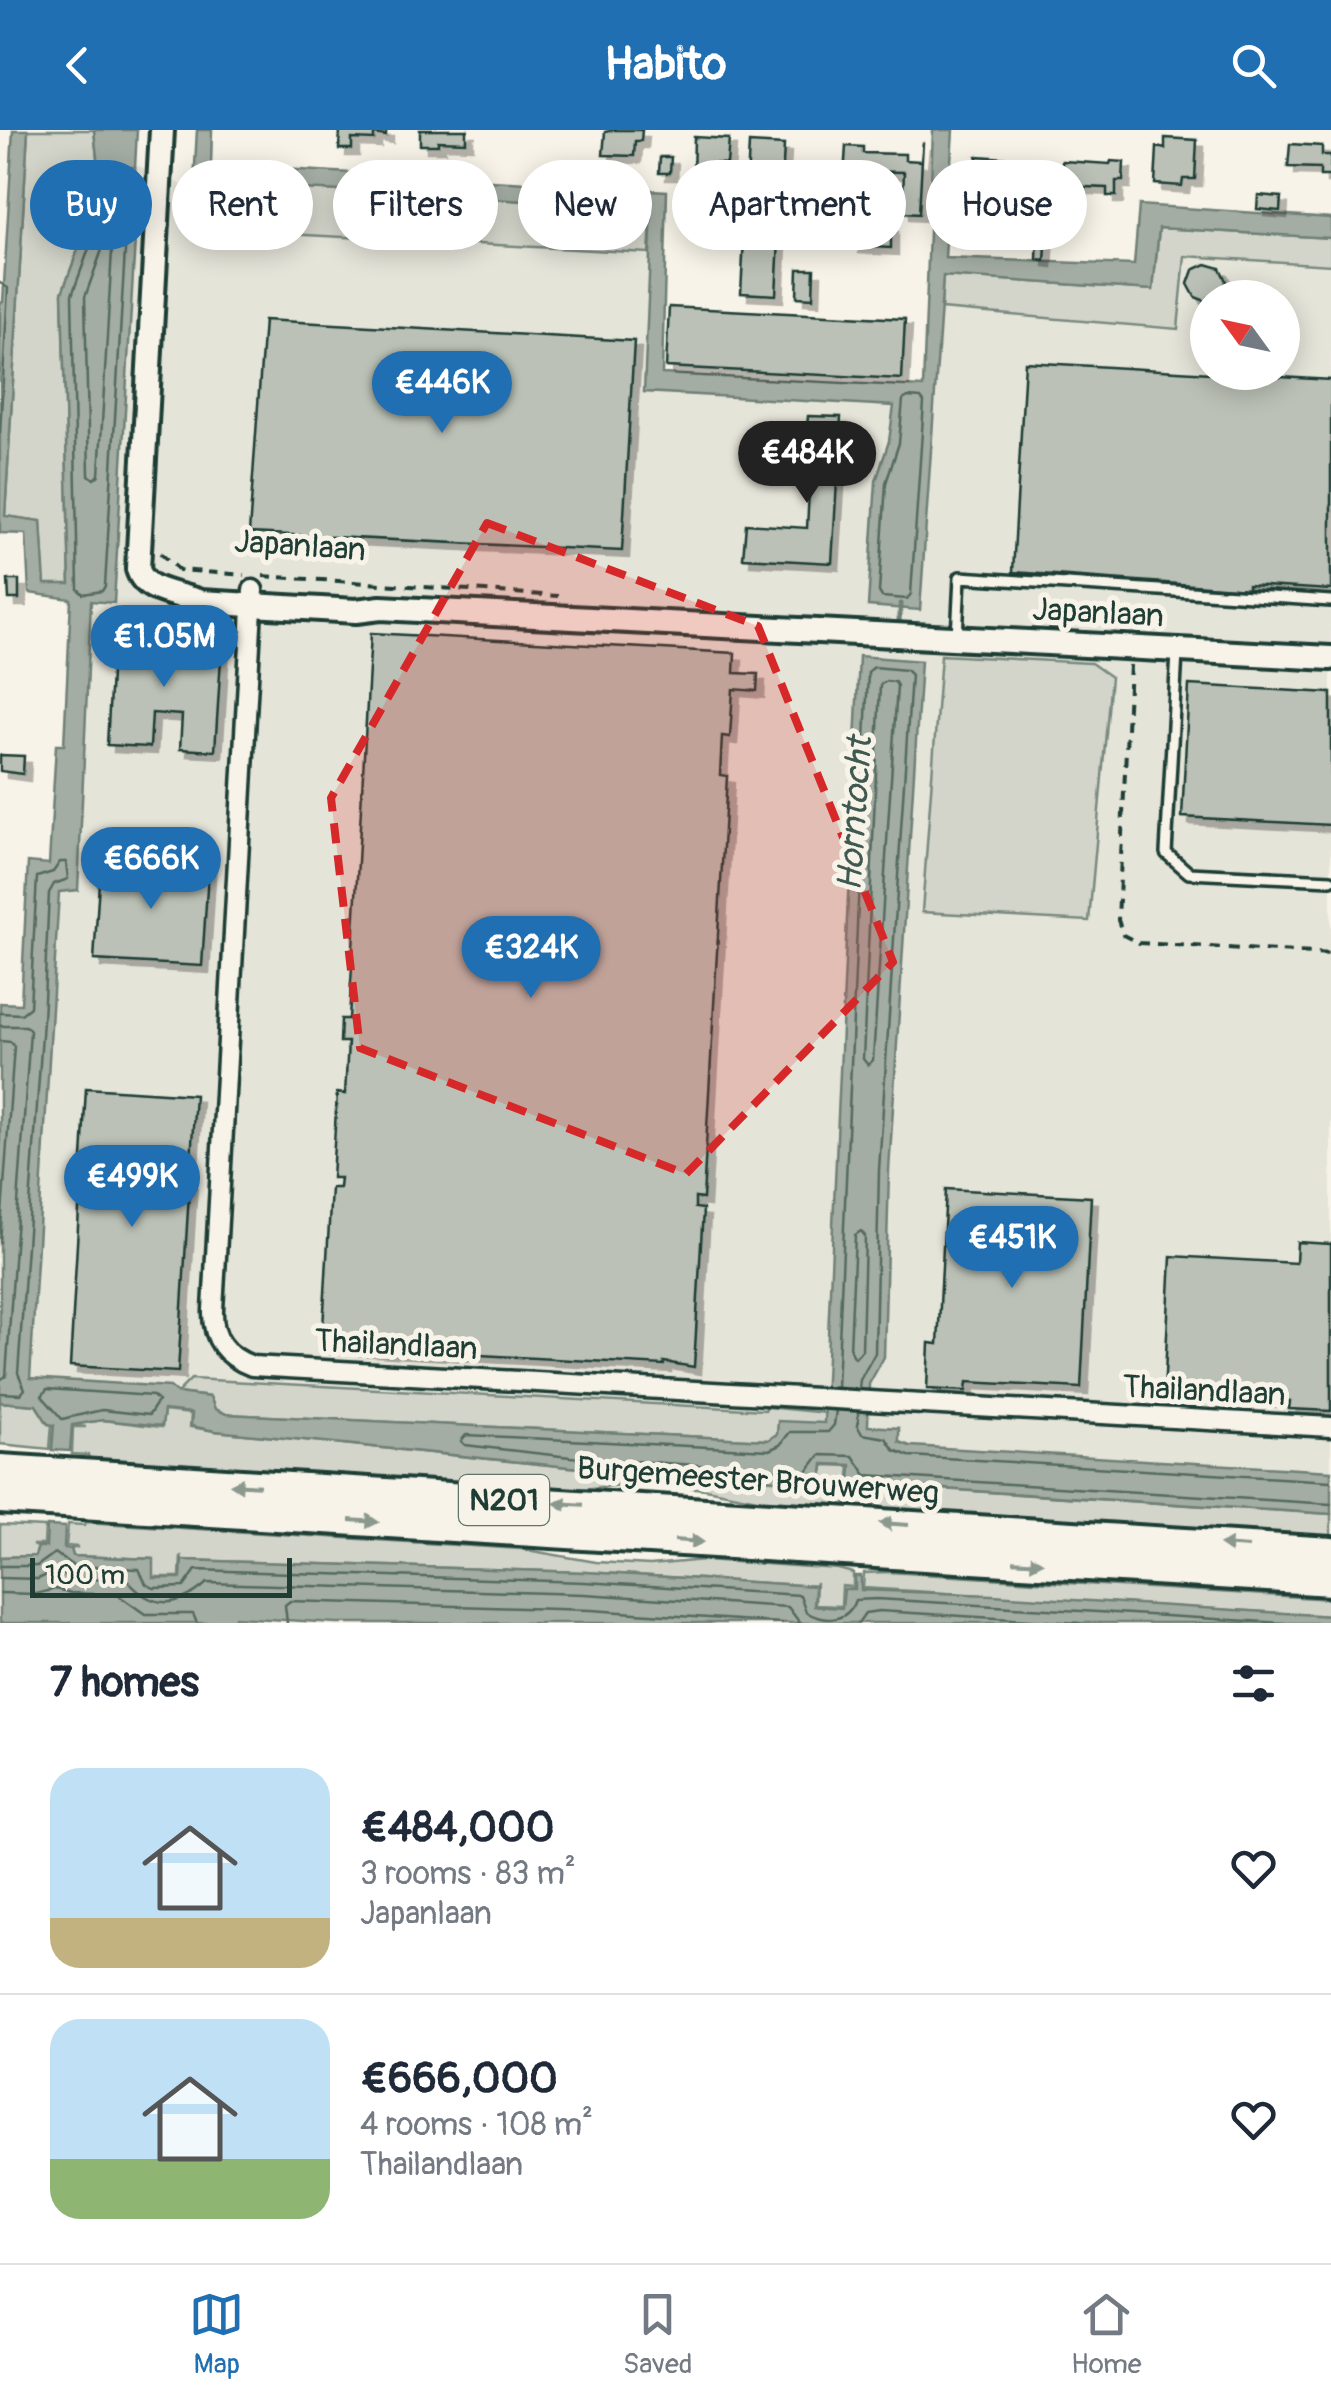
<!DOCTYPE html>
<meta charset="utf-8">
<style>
:root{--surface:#fff;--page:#f2f2f3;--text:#1f2937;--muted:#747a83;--line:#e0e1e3;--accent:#1f6fb2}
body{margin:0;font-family:Pangolin,sans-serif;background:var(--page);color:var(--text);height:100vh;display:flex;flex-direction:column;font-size:38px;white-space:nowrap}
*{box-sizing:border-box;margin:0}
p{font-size:32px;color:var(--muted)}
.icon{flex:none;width:55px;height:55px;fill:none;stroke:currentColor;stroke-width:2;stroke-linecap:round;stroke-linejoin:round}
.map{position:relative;height:1493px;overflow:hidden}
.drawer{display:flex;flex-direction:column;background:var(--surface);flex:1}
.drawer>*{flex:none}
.banner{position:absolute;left:30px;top:30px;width:1272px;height:90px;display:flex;gap:20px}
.needle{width:65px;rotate:303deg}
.fabs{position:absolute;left:1190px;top:150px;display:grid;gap:20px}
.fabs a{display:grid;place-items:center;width:110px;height:110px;border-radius:50%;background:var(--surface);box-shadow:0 5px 25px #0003;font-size:50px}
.scale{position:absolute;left:30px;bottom:25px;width:262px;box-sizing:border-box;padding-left:10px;border:5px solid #1f3d34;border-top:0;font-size:28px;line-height:35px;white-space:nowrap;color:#1f3d34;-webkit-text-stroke:8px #f7f3e8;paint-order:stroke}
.price{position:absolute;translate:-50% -85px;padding:0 22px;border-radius:35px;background:var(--accent);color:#fff;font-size:32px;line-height:65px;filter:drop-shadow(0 2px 5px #0008)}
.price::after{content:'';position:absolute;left:50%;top:60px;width:30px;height:22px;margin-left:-15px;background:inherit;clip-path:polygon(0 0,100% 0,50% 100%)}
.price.on{background:#222;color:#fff}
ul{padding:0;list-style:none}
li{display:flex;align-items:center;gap:30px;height:250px;padding:0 50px}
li+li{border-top:2px solid var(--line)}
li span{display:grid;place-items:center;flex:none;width:280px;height:200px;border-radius:30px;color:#555}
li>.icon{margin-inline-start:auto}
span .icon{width:120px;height:120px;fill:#fffc;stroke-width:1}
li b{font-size:42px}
h2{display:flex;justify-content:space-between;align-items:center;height:120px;padding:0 50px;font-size:42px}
.chip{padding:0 35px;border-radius:45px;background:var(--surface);box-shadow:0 5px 25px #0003;font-size:35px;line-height:90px}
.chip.on{background:var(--accent);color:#fff}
header{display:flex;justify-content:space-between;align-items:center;height:130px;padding:0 50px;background:var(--accent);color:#fff;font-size:45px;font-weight:800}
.menu{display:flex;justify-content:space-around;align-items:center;height:140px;border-top:2px solid var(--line);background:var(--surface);font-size:28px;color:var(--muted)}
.menu a{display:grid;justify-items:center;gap:5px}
.menu .on{color:var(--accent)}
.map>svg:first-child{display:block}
</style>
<header><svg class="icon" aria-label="back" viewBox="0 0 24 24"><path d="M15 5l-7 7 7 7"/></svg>Habito<svg class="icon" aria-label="search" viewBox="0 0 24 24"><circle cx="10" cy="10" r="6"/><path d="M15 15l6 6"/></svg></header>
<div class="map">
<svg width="1331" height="1493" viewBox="0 0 1331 1493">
<defs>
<filter id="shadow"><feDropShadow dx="7" dy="7" stdDeviation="0" flood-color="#0004"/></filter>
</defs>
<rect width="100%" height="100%" fill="#f7f3e8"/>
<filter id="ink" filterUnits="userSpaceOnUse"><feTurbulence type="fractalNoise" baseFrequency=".01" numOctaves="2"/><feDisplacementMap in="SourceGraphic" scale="20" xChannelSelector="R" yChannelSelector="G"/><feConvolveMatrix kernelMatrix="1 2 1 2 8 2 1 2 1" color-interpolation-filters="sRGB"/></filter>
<g filter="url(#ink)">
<path fill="#e5e4d9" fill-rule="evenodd" d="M 116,27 L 216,69 L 657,104 L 651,252 L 932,265 L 939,138 L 1142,151 L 1149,94 L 1331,100 L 1331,1360 L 415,1309 L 187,1271 L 8,1253 ZM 1208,168 L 1282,168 L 1282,242 L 1208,242 Z"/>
<path fill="#d3d5ca" stroke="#79897f" stroke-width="2.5" d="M 28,0 L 94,0 L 98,36 L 135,37 L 138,57 L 103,52 L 62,163 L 70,455 L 44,454 L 41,391 L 5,386 Z
M 194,53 L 652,77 L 649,123 L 190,99 Z
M 1159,98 L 1331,108 L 1331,135 L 1185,126 L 1178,199 L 941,179 L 943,146 L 1153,160 Z
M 941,525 L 1091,533 L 1111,547 L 1089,791 L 922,782 Z
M 191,1249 L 765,1280 L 767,1277 L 826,1283 L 824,1293 L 777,1304 L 768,1310 L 226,1284 L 215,1279 L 210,1267 L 177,1263 Z
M 0,1272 L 36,1275 L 48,1294 L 52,1294 L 50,1319 L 0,1314 Z
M 164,1281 L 191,1284 L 190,1297 L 215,1301 L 569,1337 L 822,1353 L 824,1335 L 850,1336 L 848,1357 L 859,1356 L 858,1373 L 846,1372 L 845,1375 L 762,1370 L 706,1359 L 643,1353 L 582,1359 L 89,1328 L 88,1325 L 72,1324 L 73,1297 L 86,1297 L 72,1295 L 103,1290 L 162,1297 Z
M 878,1355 L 1331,1384 L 1331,1406 L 881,1378 L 880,1375 L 868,1374 L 869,1356 Z
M 85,1392 L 521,1419 L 596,1432 L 650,1435 L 705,1430 L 838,1439 L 853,1443 L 853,1457 L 842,1456 L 841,1476 L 815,1475 L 816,1452 L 815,1456 L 585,1442 L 182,1430 L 181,1425 L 180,1447 L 154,1447 L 154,1429 L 73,1426 L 71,1419 L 78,1417 L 66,1416 L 68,1394 L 84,1395 Z
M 0,1395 L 45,1397 L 44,1415 L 32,1415 L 38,1417 L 35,1426 L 0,1427 Z
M 888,1442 L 1331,1469 L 1331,1486 L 863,1458 L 864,1443 Z"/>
<path fill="#a4ada3" stroke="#6f8077" stroke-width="2.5" d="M 13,0 L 28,0 L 5,386 L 41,391 L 45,454 L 70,454 L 62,163 L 103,52 L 138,57 L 114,473 L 91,471 L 78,760 L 59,762 L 30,1248 L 170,1257 L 177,1263 L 210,1267 L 215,1279 L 226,1284 L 768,1310 L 777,1304 L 778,1291 L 824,1293 L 859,526 L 921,531 L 889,1041 L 884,1227 L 869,1254 L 868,1296 L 899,1298 L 899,1312 L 910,1316 L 1331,1341 L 1331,1384 L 868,1354 L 866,1370 L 860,1370 L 861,1354 L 850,1353 L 851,1335 L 823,1334 L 821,1353 L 569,1337 L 215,1301 L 191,1296 L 192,1283 L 164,1280 L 162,1296 L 103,1290 L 72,1295 L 70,1321 L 52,1320 L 54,1295 L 48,1294 L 36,1275 L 0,1272 L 0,873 L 21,874 L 28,732 L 49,734 L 56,615 L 64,615 L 71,469 L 29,463 L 26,404 L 0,403 L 0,173 L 3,172 Z
M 94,0 L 137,0 L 135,37 L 98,37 Z
M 197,0 L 212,0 L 211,35 L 667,61 L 662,244 L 923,257 L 933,0 L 953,0 L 945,128 L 1134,135 L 1139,75 L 1331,88 L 1331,108 L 1159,98 L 1153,160 L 943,146 L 920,480 L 868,476 L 876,351 L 889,311 L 894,276 L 644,262 L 652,78 L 194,53 Z
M 47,1396 L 65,1397 L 64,1418 L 71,1419 L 73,1426 L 153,1429 L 153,1448 L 181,1448 L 182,1430 L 585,1442 L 815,1456 L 814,1476 L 842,1478 L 844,1459 L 855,1459 L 855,1446 L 861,1446 L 861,1460 L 992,1465 L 1331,1486 L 1331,1493 L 336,1493 L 235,1487 L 234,1493 L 0,1493 L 0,1427 L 35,1426 L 38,1417 L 46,1417 Z"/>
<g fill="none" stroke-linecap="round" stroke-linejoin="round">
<path stroke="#546a60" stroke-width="2.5" d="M 113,63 L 125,66 L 128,70 L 105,456 L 102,461 L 83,464 L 78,459 L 72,165 L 108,67 Z
M 108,115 L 112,120 L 99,345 L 94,349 L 89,345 L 85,167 L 103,117 Z
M 0,153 L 8,158 L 0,303
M 908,267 L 921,268 L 924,272 L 911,464 L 907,469 L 882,467 L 879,462 L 886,353 L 899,313 L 903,270 Z
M 886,551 L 895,552 L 897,556 L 873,930 L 868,935 L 863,929 L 880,555 Z
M 0,883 L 21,884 L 30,877 L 37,747 L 53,742 L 60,732 L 66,732 L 68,749 L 54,754 L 49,763 L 43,891 L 18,1243 L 25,1259 L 21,1264 L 0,1263
M 0,896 L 26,896 L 30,901 L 6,1246 L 0,1250
M 0,911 L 11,912 L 14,916 L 0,1112
M 861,1101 L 865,1106 L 862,1220 L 855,1228 L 850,1220 L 855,1105 Z
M 837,1258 L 868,542 L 874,537 L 906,540 L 911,545 L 879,1040 L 875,1223 L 860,1250 L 859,1259
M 47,1259 L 153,1266 L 158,1271 L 149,1285 L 102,1280 L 62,1289 L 42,1266 Z
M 836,1280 L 834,1295 L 828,1302 L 790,1302 L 780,1315 L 769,1320 L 466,1305 L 461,1311 L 465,1315 L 570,1327 L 807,1342 L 820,1325 L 853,1326 L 866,1345 L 1331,1374
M 858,1282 L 858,1297 L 862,1304 L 886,1308 L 894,1320 L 909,1326 L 1331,1351
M 0,1436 L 37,1436 L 55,1423 L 73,1436 L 139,1439 L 146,1454 L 154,1458 L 184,1457 L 196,1440 L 584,1452 L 800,1465 L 806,1482 C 825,1493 848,1492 855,1470 L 877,1469 L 1284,1493
M 0,1448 L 38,1449 L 55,1441 L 71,1448 L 128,1451 C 153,1480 179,1478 207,1453 L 584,1464 L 788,1477 L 800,1493
M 0,1463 L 36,1464 L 55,1459 L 71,1463 L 118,1465 L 145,1484 L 193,1484 L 197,1493
M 287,1493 L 285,1475 L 290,1471 L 591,1480 L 781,1493
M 858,1493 L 865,1483 L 879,1481 L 1079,1493"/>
<path stroke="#6f8077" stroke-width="5" d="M 898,498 L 901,474"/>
</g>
<path fill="#bbc1b6" stroke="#1f3d34" stroke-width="2.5" filter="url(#shadow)" d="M 340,0 L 386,0 L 386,6 L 374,4 L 374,10 L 352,9 L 352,19 L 339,19 Z
M 420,0 L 469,0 L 466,0 L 466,12 L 438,11 L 438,15 L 420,15 Z
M 613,0 L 642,0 L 641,11 L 635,11 L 634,26 L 603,25 L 605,2 Z
M 694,7 L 729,9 L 727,34 L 710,33 L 709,51 L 693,50 Z
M 1165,8 L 1197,10 L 1195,49 L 1183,49 L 1182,56 L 1155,54 L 1157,17 L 1165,19 Z
M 923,12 L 919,84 L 902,83 L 904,42 L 860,41 L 859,61 L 843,61 L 846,16 L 863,17 L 863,23 L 905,24 L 905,30 L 921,31 Z
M 749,13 L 784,15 L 782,55 L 747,53 Z
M 1290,14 L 1322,16 L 1322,25 L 1331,25 L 1330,46 L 1320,46 L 1320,38 L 1288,37 Z
M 977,26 L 1019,29 L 1018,44 L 1007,43 L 1005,68 L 1010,68 L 1009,82 L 973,80 L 974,66 L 985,66 L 986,48 L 975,47 Z
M 660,27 L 671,27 L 670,43 L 659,43 Z
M 1062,31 L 1110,34 L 1111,31 L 1124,32 L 1123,51 L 1116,51 L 1116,66 L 1107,66 L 1107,58 L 1061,56 Z
M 747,53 L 782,55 L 776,165 L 741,163 Z
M 1258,65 L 1281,67 L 1280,81 L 1257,79 Z
M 877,73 L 890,74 L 889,91 L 876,91 Z
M 1023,81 L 1048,82 L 1047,100 L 1022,99 Z
M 853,93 L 891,95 L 891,118 L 852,116 Z
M 1038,100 L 1047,101 L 1045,131 L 1037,130 Z
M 1206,134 L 1220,138 L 1226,151 L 1222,165 L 1208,168 L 1208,172 L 1195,167 L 1188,154 L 1193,140 Z
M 798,139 L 814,139 L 813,168 L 797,167 Z
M 669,177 L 905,189 L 902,249 L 666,237 Z
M 264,190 L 634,211 L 622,421 L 249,403 Z
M 1025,232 L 1331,250 L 1331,460 L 1248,455 L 1248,459 L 1013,442 Z
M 808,286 L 841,287 L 832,433 L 743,428 L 746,394 L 807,398 L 812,307 L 806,307 Z
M 8,450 L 19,450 L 19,469 L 9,469 Z
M 371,503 L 735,523 L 734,543 L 758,544 L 757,561 L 733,559 L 730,607 L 722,606 L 720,645 L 727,646 L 703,1069 L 695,1068 L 695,1078 L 703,1079 L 694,1237 L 664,1232 L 664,1235 L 352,1218 L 353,1215 L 340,1214 L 339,1217 L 322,1216 L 331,1058 L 339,1058 L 340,1048 L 332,1048 L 337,963 L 345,964 L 348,912 L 340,912 L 341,889 L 349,889 Z
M 113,506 L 222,512 L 215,621 L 180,619 L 182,585 L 152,583 L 150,617 L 107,615 Z
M 1189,555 L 1331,563 L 1331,695 L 1182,687 Z
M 0,625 L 24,626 L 23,644 L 0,641 Z
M 101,720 L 144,723 L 142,757 L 172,759 L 174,725 L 209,727 L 202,836 L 94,830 Z
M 86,958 L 195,965 L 178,1242 L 70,1236 Z
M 946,1059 L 1091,1067 L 1081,1258 L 967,1252 L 966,1261 L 927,1259 L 929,1213 L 938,1214 Z
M 1297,1112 L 1331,1114 L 1331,1281 L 1289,1279 L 1290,1271 L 1164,1264 L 1171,1126 L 1296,1133 Z"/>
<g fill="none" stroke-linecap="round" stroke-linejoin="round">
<g stroke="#1f3d34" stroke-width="16">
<path id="service" d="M 957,507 L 960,447 L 1331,471
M 1177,523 L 1166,723 L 1189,743 L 1331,750"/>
</g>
<g stroke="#1f3d34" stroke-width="25">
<path id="minor" d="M 253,460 L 213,1180 C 212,1209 225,1226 252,1236 L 1331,1297"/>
</g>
<g stroke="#1f3d34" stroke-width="30">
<path id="tertiary" d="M 162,0 L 138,439 C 145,464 180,463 200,472 L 356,481 L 381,478 L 1331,528"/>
</g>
<g stroke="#1f3d34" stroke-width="38">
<path id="trunk" d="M 0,1340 L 1331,1423
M 0,1368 L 1331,1450"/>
</g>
<path stroke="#1f3d34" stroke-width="4" stroke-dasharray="10 8" stroke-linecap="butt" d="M 160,423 L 179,440 L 244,445
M 263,446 L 558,466
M 1130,535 L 1118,790 L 1123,805 L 1139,813 L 1331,824"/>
<use href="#service" stroke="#f7f3e8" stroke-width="9"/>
<use href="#minor" stroke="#f7f3e8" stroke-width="18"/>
<use href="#tertiary" stroke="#f7f3e8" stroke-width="22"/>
<use href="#trunk" stroke="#f7f3e8" stroke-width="30"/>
</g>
<defs><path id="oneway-solid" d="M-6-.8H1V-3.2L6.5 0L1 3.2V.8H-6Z" transform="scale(2.5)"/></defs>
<g fill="#8b988e">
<use href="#oneway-solid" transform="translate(245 1355) rotate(-177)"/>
<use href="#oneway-solid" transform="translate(569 1374) rotate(-177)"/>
<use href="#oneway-solid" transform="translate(364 1391) rotate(4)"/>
<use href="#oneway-solid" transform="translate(894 1394) rotate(-176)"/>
<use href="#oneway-solid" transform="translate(689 1411) rotate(4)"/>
<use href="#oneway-solid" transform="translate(1234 1416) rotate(-176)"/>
<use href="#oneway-solid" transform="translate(1028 1432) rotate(3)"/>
</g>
</g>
<path fill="#d62828" fill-opacity="0.2" stroke="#d62828" stroke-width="8" stroke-dasharray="20 12" stroke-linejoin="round" d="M 487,393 L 758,496 L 893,832 L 686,1044 L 360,918 L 331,668 Z"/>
<g text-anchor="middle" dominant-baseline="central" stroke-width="10" stroke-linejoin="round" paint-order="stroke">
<rect fill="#f7f3e8" stroke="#60746a" stroke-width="2.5" x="459" y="1345" width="90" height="50" rx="8"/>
<g font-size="30" font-weight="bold" fill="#1f3d34">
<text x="504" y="1370">N201</text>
</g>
<g font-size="32" fill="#1f3d34" stroke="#f7f3e8">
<text transform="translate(300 416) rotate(4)">Japanlaan</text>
<text transform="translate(1098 483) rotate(3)">Japanlaan</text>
<text transform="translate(396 1215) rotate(3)">Thailandlaan</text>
<text transform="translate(1204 1261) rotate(3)">Thailandlaan</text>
<text transform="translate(758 1351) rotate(4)">Burgemeester Brouwerweg</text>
</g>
<g font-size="35" font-style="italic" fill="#405950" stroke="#f7f3e8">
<text transform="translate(855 684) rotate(-86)">Horntocht</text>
</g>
</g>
</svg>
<div class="fabs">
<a><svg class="needle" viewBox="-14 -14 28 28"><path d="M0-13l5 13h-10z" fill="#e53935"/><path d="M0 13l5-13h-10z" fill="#747a83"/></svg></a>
</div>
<div class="scale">100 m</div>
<b class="price" style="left:442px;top:306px">€446K</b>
<b class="price on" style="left:807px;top:376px">€484K</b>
<b class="price" style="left:164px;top:560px">€1.05M</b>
<b class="price" style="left:151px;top:782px">€666K</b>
<b class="price" style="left:531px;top:871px">€324K</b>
<b class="price" style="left:132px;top:1100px">€499K</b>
<b class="price" style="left:1012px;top:1161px">€451K</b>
<div class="banner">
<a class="chip on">Buy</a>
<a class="chip">Rent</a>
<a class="chip">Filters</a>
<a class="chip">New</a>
<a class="chip">Apartment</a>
<a class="chip">House</a>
</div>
</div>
<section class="drawer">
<h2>7 homes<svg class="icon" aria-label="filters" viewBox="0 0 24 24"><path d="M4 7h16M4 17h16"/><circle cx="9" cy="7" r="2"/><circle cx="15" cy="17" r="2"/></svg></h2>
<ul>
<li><span style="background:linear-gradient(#bfe0f5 75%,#c2b280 0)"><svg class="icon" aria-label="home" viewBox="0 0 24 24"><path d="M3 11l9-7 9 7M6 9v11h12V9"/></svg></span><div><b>€484,000</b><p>3 rooms · 83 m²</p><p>Japanlaan</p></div><svg class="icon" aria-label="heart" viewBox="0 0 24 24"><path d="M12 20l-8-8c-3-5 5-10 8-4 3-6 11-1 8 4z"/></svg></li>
<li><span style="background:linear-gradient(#bfe0f5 70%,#8fb573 0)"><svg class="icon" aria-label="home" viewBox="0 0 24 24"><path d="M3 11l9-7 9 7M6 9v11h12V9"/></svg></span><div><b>€666,000</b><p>4 rooms · 108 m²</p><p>Thailandlaan</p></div><svg class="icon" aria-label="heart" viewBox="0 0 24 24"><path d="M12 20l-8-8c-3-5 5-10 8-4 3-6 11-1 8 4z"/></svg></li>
</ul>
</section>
<nav class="menu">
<a class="on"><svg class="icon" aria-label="map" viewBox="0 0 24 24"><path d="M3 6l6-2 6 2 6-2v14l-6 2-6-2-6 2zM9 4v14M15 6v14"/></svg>Map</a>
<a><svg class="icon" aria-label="saved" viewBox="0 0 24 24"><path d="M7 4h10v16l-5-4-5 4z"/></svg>Saved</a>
<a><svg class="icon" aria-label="home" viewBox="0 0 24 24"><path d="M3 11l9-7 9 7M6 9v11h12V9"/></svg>Home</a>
</nav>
